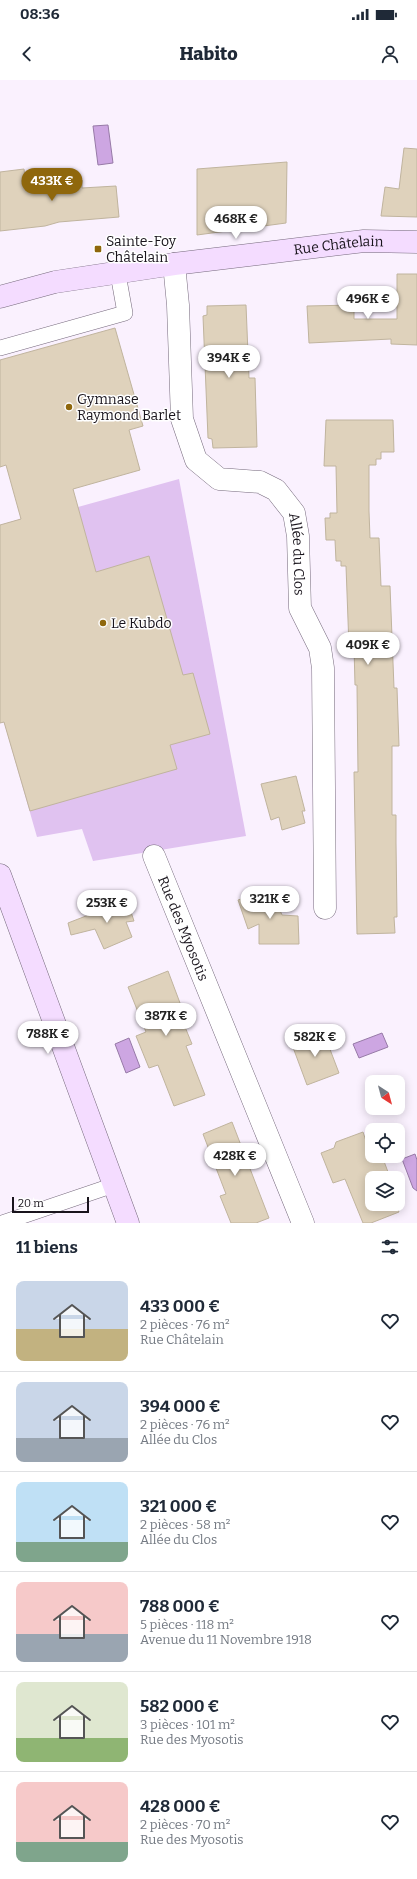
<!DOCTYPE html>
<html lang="fr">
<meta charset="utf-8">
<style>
:root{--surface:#fff;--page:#f6f6f7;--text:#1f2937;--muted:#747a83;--line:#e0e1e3;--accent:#8f670c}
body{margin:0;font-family:Bitter,serif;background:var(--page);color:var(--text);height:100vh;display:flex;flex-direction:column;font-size:15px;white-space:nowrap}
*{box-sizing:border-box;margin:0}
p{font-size:13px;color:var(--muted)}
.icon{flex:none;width:22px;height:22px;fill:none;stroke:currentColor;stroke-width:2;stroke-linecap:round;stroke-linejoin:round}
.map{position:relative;height:1143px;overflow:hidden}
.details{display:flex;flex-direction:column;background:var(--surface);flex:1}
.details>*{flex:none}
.needle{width:26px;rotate:144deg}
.tools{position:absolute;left:365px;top:995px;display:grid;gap:8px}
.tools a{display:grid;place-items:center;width:40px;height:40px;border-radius:8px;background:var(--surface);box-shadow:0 2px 10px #0003;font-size:20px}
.scale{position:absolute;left:12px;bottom:10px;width:77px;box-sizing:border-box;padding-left:4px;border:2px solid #19141c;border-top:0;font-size:11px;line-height:14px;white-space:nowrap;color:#19141c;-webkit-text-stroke:3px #fff;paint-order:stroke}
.price{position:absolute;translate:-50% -34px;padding:0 9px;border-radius:14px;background:#fff;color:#222;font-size:13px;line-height:26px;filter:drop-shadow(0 1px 2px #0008)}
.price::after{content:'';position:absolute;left:50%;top:24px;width:12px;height:9px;margin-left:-6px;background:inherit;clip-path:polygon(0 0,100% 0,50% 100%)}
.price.on{background:var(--accent);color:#fff}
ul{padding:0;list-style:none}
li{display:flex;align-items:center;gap:12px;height:100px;padding:0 16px}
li+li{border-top:1px solid var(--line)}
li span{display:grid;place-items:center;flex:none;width:112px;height:80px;border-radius:8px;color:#555}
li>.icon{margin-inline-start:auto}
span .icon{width:48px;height:48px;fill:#fffc;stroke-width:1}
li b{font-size:17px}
h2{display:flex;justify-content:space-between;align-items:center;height:48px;padding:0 16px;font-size:17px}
.status{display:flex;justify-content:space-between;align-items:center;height:28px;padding:0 20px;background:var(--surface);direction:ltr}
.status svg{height:11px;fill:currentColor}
header{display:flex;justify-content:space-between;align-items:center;height:52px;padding:0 16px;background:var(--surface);font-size:18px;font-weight:800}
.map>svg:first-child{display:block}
</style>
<div class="status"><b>08:36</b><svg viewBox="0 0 49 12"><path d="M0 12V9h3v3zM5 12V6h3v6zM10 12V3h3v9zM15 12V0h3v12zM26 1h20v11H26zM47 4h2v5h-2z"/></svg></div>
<header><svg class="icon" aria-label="back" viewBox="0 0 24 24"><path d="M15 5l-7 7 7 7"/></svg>Habito<svg class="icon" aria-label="person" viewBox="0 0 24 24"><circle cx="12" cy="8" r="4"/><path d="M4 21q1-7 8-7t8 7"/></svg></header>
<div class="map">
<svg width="417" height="1143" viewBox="0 0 417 1143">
<rect width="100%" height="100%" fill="#faf1fe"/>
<path fill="#e0c2f0" d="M 179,399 L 246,756 L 93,781 L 82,749 L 37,757 L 4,642 L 0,643 L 0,445 L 76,423 L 78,427 Z"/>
<path fill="#cda6e2" stroke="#977aa7" d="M 108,45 L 113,83 L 98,85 L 93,46 Z
M 382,953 L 388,967 L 359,978 L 353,964 Z
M 129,958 L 140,987 L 126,993 L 115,964 Z
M 415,1074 L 417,1080 L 417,1111 L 413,1108 L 402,1079 Z"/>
<path fill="#dfd2bc" stroke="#c0b49e" d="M 404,68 L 417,69 L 417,137 L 381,136 L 385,107 L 399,109 Z
M 287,82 L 286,143 L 197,155 L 197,89 Z
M 24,89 L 26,106 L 82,100 L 82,108 L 116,106 L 119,137 L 59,142 L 45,146 L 0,151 L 0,92 Z
M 397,194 L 417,194 L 417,265 L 391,264 L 391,259 L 309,263 L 307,226 L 354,225 L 354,239 L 397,239 Z
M 246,225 L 249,298 L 255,298 L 257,367 L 213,368 L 212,359 L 208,358 L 203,236 L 207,235 L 207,226 Z
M 115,248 L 143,346 L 129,350 L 140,390 L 73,409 L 96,492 L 149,476 L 183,595 L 193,593 L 210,654 L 170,665 L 177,689 L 30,731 L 4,642 L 0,643 L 0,445 L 21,439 L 6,385 L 0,387 L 0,280 Z
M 326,340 L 393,340 L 394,372 L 381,372 L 381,379 L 376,379 L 376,385 L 369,385 L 369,431 L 370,458 L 379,458 L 381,506 L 390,506 L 394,608 L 397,608 L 399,666 L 392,666 L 392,735 L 396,735 L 396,763 L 397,837 L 394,837 L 395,853 L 357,854 L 354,692 L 358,692 L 357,605 L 355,605 L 354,567 L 349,567 L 346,486 L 341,486 L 341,481 L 336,481 L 335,460 L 326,460 L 325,438 L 330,438 L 330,433 L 337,433 L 336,386 L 324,386 Z
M 296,696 L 305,731 L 302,731 L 305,743 L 282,750 L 279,737 L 271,740 L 261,704 Z
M 271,809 L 282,835 L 298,836 L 299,864 L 259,864 L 259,844 L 248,849 L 238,820 Z
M 127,820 L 134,841 L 126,842 L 132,857 L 104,869 L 95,849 L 71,855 L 68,843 Z
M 168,891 L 180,923 L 176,925 L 192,964 L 186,966 L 205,1015 L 174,1026 L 158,985 L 149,988 L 136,956 L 146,952 L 128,907 Z
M 323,951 L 339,993 L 307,1005 L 291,962 Z
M 232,1042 L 269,1138 L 256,1143 L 231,1143 L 220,1116 L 226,1114 L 203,1054 Z
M 363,1052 L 367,1064 L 372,1066 L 372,1076 L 382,1076 L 388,1092 L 384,1093 L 386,1098 L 372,1098 L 372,1124 L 396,1124 L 399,1132 L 371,1143 L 363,1143 L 345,1099 L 333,1103 L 321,1073 L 334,1068 L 336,1062 Z"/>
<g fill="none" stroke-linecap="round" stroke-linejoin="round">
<g stroke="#766a7d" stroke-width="16">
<path id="lane" d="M 0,268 L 125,233 L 118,194
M 2,1143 L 114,1105"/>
</g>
<g stroke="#766a7d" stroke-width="23">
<g id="street">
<path id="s1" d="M 174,184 L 178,225 L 182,339 L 196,380 L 219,399 L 260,402 L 276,410 L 294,433 L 298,456 L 300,528 L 320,568 L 323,588 L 325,828"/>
<path id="s2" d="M 154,776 L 303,1143"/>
</g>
</g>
<g stroke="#766a7d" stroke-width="23">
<g id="secondary">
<path id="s3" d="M 0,217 L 55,202 L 174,184 L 364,161 L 417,162"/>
<path d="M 0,795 L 128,1143"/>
</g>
</g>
<use href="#lane" stroke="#fff" stroke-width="15"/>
<use href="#street" stroke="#fff" stroke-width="22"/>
<use href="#secondary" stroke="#f4dcff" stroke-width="22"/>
</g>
<g fill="#8f670c" stroke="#fff" stroke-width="1.5">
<rect x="94" y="165" width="8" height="8" rx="2"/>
<circle cx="69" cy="327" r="4"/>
<circle cx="103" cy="543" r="4"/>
</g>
<g text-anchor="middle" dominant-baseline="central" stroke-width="3" stroke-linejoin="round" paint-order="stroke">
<g font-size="14" fill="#19141c" stroke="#fff" text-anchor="start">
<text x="106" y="161">Sainte-Foy<tspan x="106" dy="16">Châtelain</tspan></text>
<text x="77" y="319">Gymnase<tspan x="77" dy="16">Raymond Barlet</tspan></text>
<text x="111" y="543">Le Kubdo</text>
</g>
<g font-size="14" fill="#19141c" stroke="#fff">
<text stroke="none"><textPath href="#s3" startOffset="343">Rue Châtelain</textPath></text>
<text stroke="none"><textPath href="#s1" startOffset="358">Allée du Clos</textPath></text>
<text stroke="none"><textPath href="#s2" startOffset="78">Rue des Myosotis</textPath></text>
</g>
</g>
</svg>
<div class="tools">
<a><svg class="needle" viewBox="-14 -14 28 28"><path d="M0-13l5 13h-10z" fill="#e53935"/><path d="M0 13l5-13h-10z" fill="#747a83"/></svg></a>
<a><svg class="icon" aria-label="locate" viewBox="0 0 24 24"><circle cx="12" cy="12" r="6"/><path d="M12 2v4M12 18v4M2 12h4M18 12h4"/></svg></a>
<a><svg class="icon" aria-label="layers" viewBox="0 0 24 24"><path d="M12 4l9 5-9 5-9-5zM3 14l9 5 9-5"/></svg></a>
</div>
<div class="scale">20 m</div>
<b class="price on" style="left:52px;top:122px">433K €</b>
<b class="price" style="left:236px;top:160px">468K €</b>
<b class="price" style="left:368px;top:240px">496K €</b>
<b class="price" style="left:229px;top:299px">394K €</b>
<b class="price" style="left:368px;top:586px">409K €</b>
<b class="price" style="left:270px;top:840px">321K €</b>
<b class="price" style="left:107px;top:844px">253K €</b>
<b class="price" style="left:166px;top:957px">387K €</b>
<b class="price" style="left:48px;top:975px">788K €</b>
<b class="price" style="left:315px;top:978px">582K €</b>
<b class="price" style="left:235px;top:1097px">428K €</b>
</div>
<section class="details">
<h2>11 biens<svg class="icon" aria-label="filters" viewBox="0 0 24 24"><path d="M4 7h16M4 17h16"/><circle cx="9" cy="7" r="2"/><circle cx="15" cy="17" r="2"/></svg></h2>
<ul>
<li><span style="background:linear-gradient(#c9d6e8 60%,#c2b280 0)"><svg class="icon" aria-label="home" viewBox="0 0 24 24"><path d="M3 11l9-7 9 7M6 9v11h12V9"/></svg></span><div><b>433 000 €</b><p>2 pièces · 76 m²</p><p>Rue Châtelain</p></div><svg class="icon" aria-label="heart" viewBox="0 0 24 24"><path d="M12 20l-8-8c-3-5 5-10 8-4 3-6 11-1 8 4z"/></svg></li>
<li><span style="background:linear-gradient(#c9d6e8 70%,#9aa5b1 0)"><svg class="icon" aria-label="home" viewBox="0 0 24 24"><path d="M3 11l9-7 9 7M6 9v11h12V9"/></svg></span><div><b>394 000 €</b><p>2 pièces · 76 m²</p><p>Allée du Clos</p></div><svg class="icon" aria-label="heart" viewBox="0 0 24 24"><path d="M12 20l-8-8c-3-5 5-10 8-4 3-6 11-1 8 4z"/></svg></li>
<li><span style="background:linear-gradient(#bfe0f5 75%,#7fa58c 0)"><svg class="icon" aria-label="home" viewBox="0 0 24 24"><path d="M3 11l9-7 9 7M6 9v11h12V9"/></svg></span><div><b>321 000 €</b><p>2 pièces · 58 m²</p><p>Allée du Clos</p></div><svg class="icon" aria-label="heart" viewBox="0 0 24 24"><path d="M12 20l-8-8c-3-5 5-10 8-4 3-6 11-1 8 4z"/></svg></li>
<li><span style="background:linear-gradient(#f6c9c9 65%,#9aa5b1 0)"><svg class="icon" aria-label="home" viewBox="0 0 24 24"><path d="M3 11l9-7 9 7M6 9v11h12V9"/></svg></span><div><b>788 000 €</b><p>5 pièces · 118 m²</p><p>Avenue du 11 Novembre 1918</p></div><svg class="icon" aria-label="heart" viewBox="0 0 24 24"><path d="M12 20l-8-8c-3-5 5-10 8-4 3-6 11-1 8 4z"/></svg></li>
<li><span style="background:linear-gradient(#dfe7d0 70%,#8fb573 0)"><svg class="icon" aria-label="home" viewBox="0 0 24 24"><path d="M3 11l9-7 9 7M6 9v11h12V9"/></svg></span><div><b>582 000 €</b><p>3 pièces · 101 m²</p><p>Rue des Myosotis</p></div><svg class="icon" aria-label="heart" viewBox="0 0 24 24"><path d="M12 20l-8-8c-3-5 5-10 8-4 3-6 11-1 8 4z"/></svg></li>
<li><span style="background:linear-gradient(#f6c9c9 75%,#7fa58c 0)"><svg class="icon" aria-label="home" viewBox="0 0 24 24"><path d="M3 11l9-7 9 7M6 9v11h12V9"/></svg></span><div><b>428 000 €</b><p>2 pièces · 70 m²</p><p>Rue des Myosotis</p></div><svg class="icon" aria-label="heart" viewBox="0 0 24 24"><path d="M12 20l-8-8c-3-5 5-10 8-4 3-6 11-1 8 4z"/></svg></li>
</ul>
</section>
